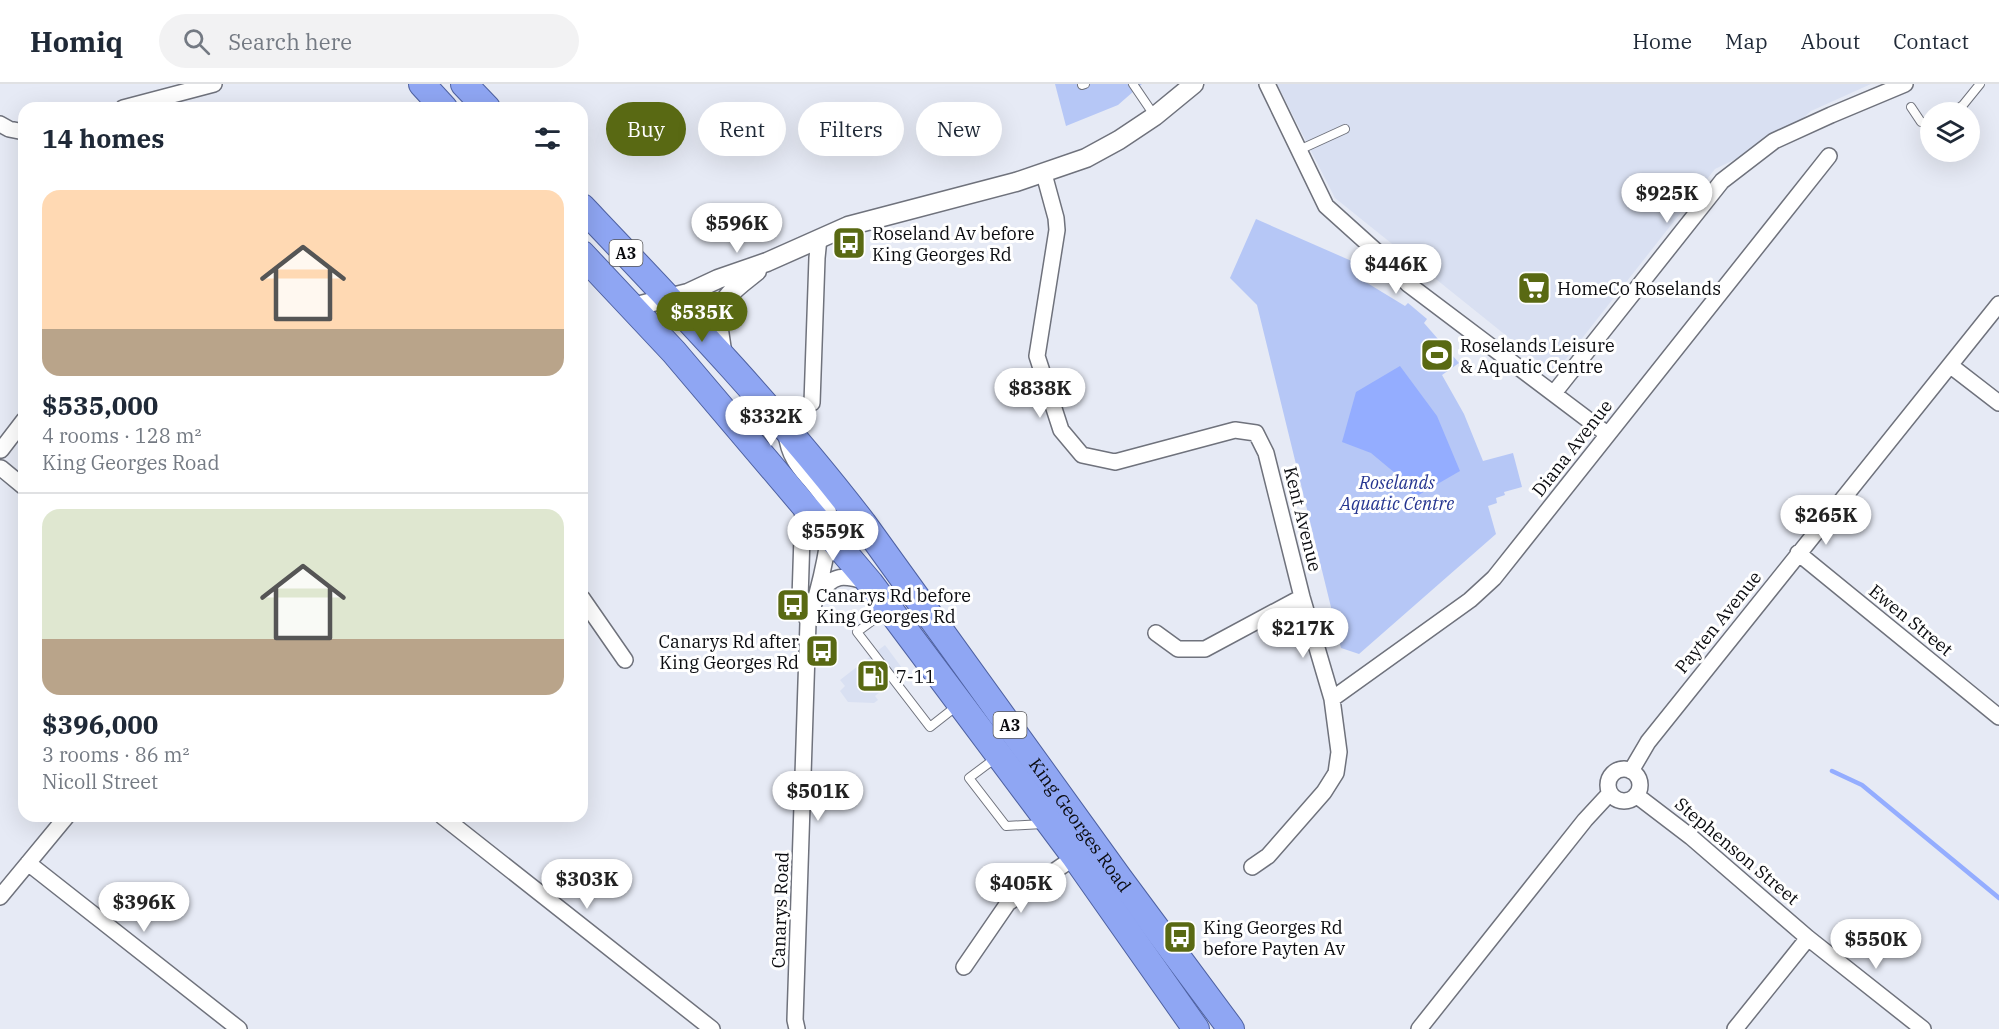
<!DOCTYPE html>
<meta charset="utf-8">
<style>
:root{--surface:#fff;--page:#f2f2f3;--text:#1f2937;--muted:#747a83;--line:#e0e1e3;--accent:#596913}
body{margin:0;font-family:"IBM Plex Serif",serif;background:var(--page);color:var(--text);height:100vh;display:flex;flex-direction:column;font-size:22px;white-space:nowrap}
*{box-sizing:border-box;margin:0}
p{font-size:20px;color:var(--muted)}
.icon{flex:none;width:33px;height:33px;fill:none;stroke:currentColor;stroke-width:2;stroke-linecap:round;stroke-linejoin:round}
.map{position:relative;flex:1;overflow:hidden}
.sheet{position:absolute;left:18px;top:18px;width:570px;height:720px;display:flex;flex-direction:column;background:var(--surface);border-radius:18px;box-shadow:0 6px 24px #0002}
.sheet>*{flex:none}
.banner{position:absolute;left:606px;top:18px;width:570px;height:54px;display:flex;gap:12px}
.controls{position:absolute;left:1920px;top:18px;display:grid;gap:12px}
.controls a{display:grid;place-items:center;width:60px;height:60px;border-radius:50%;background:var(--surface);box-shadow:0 6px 24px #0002;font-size:30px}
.price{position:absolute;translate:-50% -51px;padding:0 14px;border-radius:21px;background:#fff;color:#222;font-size:20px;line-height:39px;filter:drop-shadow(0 2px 3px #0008)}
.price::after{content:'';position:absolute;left:50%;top:36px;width:18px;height:14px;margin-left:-9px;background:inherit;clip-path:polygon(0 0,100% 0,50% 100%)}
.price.on{background:var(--accent);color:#fff}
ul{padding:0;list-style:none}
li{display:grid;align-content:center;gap:12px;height:318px;padding:0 24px}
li+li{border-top:2px solid var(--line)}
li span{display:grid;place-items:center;height:186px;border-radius:18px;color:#555}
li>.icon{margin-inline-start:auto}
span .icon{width:108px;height:108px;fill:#fffc;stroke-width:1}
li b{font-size:26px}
h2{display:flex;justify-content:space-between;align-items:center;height:72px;padding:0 24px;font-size:26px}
.pill{padding:0 21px;border-radius:27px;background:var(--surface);box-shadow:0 6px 24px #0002;font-size:21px;line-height:54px}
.pill.on{background:var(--accent);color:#fff}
header{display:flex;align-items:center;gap:36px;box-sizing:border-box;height:84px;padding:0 30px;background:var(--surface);border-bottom:2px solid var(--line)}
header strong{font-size:28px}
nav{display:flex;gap:33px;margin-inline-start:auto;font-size:21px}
.search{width:420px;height:54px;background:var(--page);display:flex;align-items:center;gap:15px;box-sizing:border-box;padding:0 21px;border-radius:33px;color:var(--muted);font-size:22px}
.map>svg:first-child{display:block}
</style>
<header>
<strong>Homiq</strong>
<div class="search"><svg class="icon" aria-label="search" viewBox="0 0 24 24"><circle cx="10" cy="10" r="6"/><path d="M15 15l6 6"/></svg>Search here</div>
<nav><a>Home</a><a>Map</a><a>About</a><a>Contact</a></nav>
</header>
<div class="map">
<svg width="1999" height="945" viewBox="0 0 1999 945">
<rect width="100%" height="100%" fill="#e6eaf5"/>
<path fill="#d9e0f2" d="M 1277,0 L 1871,0 L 1811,27 L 1801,36 L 1769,50 L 1769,59 L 1715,85 L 1554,290 L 1335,114 Z
M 885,561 L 905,588 L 875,612 L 878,616 L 874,619 L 848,618 L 840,607 L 845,602 L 840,596 Z"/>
<path fill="#b6c7f6" d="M 1055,0 L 1142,0 L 1118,21 L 1066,42 Z
M 1256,135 L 1363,182 L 1359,194 L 1405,222 L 1408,219 L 1427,235 L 1424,239 L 1459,279 L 1442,291 L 1464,330 L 1483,377 L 1513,369 L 1522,403 L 1504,408 L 1505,411 L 1496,414 L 1497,419 L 1488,422 L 1496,450 L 1359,570 L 1341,564 L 1257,221 L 1230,194 Z"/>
<path fill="#94adff" d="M 1400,282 L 1437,332 L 1460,387 L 1415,413 L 1395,389 L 1371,369 L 1342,358 L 1356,308 Z"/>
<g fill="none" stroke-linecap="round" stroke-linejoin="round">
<path stroke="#94adff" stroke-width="4.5" d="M 1832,687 L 1862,701 L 1999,814"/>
<g stroke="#6f727c" stroke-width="10">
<path id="service" d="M 1133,0 L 1154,31
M 1082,1 L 1085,0
M 1911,23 L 1921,38 L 1930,39
M 1954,28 L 1963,21 L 1980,0
M 1299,66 L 1345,45
M 887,526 L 857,548 L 930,643 L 958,621
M 997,673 L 969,694 L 1006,742 L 1043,740"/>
</g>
<g stroke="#6f727c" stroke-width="18">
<path id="minor" d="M 1267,0 L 1326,122 L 1376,167 L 1408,200 L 1607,350
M 123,24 L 214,0
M 0,40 L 9,45 L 24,48
M 1044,90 L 1056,134 L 1057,146 L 1037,272 L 1061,346 L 1082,371 L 1115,378 L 1235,346 L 1256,349 L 1266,369 L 1302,513 L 1332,615 L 1339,668 L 1336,689 L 1324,708 L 1268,772 L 1252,783
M 1951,282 L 1999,319
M 1554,309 L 1722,97 L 1774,57 L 1831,31 L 1905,0
M 812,319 L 817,174 L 819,154
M 786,349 C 790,383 809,390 825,416 C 838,439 817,513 808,538 L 795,936 L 797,945
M 1,366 L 24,336
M 1,384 L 24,403
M 803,421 L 800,515 L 808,538
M 1798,469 L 1999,633
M 819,511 C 833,489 844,491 867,498
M 582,514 L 625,576
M 1156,549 L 1178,565 L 1205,565 L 1302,513
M 1332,615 L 1470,516 L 1494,494 L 1829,72
M1608 701a16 16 0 1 1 32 0a16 16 0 1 1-32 0Z
M 1631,687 L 1648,658 L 1999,220
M 1636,711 L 1691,753 L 1808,854 L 1923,945
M 442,732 L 712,945
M 28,779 L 239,945
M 0,813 L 67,732
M 964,883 L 1008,819 L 1075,773
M 1419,945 L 1585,736 L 1610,709
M 1735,945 L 1808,854"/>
</g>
<g stroke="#6f727c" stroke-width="21">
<path id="tertiary" d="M 633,223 L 688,209 L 718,195 L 767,178 L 848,142 L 1016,98 L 1086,74 L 1119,56 L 1155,32 L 1194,0
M 723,273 L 717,233 C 723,211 740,201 757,187"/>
</g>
<g stroke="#4e61a1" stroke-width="28">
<g id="trunk">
<path d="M 422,0 L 444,24"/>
<path d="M 464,0 L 487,24"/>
<path id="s1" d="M 582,123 C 679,225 777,327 863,439 L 1119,794 L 1231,945"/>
<path d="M 582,170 L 674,268 L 870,499 L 1075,773 L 1196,945"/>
</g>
</g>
<use href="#service" stroke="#fff" stroke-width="8"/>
<use href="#minor" stroke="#fff" stroke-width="15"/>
<use href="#tertiary" stroke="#fff" stroke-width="18"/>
<use href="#trunk" stroke="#8fa6f3" stroke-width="26"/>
</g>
<defs>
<g id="bus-square" transform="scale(1.725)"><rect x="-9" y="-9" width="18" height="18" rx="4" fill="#596913" stroke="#fff"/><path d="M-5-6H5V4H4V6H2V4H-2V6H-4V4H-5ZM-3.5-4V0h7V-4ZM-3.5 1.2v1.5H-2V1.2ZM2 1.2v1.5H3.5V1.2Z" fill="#fff"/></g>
<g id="supermarket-square" transform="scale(1.725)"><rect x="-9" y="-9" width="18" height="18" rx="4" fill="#596913" stroke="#fff"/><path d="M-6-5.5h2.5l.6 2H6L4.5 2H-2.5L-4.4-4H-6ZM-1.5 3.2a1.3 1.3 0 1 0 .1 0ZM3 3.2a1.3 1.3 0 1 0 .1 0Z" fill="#fff"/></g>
<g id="stadium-square" transform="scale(1.725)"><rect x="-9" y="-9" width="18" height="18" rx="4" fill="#596913" stroke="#fff"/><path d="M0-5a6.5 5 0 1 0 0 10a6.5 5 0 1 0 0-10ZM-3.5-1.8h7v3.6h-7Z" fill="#fff"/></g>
<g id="fuel-square" transform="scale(1.725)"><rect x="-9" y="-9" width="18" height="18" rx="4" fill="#596913" stroke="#fff"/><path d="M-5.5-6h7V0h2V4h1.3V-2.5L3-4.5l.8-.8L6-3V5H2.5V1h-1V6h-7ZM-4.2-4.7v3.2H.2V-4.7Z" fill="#fff"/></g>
</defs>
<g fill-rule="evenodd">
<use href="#bus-square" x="849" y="159"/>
<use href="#supermarket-square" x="1534" y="204"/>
<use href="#stadium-square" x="1437" y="271"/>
<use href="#bus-square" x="793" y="521"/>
<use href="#bus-square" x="822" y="567"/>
<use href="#fuel-square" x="873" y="592"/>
<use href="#bus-square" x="1180" y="853"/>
</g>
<g text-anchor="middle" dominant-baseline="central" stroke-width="6" stroke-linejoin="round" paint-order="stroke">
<g fill="#fff" stroke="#545457" stroke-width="1.5">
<rect x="609.5" y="156" width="33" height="26" rx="4.5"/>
<rect x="993.5" y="628" width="33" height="26" rx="4.5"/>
</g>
<g font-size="16" font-weight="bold" fill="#0a0b0f">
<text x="626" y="169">A3</text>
<text x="1010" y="641">A3</text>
</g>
<g font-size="18" fill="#0a0b0f" stroke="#fff" text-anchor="start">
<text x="872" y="149">Roseland Av before<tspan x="872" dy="21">King Georges Rd</tspan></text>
<text x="1557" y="204">HomeCo Roselands</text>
<text x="1460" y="261">Roselands Leisure<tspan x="1460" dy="21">&amp; Aquatic Centre</tspan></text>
<text x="816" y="511">Canarys Rd before<tspan x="816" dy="21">King Georges Rd</tspan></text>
<text x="799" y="557" text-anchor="end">Canarys Rd after<tspan x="799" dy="21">King Georges Rd</tspan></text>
<text x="896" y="592">7-11</text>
<text x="1203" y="843">King Georges Rd<tspan x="1203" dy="21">before Payten Av</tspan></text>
</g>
<g font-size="18" fill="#0a0b0f" stroke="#fff">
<text transform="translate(1572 364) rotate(-52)">Diana Avenue</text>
<text transform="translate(1303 435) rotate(76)">Kent Avenue</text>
<text transform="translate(1911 536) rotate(39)">Ewen Street</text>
<text transform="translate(1718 538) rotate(-51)">Payten Avenue</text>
<text stroke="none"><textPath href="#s1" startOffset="795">King Georges Road</textPath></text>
<text transform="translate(1737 767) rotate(40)">Stephenson Street</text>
<text transform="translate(780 826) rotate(-88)">Canarys Road</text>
</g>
<g font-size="18" font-style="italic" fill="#253590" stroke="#fff">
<text x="1397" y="398">Roselands<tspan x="1397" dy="21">Aquatic Centre</tspan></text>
</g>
</g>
</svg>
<div class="controls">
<a><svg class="icon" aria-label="layers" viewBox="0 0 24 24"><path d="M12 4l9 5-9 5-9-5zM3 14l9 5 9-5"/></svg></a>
</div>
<b class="price" style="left:1667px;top:140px">$925K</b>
<b class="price" style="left:737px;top:170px">$596K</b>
<b class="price" style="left:1396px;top:211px">$446K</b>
<b class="price on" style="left:702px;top:259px">$535K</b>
<b class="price" style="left:1040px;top:335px">$838K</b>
<b class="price" style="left:771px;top:363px">$332K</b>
<b class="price" style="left:1826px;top:462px">$265K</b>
<b class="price" style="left:833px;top:478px">$559K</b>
<b class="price" style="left:1303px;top:575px">$217K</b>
<b class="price" style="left:818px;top:738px">$501K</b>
<b class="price" style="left:587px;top:826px">$303K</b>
<b class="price" style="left:1021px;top:830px">$405K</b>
<b class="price" style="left:144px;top:849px">$396K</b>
<b class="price" style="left:1876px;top:886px">$550K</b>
<div class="banner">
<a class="pill on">Buy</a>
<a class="pill">Rent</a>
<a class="pill">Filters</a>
<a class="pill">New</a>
</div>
<section class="sheet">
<h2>14 homes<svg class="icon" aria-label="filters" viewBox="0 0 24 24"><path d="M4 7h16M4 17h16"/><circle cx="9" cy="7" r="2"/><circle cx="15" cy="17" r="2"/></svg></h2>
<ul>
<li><span style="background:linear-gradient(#ffd9b3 75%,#b9a48a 0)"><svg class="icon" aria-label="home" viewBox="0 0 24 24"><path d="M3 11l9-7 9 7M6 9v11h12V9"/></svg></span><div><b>$535,000</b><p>4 rooms · 128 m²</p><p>King Georges Road</p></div></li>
<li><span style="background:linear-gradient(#dfe7d0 70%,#b9a48a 0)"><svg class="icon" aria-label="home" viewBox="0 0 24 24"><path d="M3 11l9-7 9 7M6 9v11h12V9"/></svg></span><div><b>$396,000</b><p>3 rooms · 86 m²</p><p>Nicoll Street</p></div></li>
</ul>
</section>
</div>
